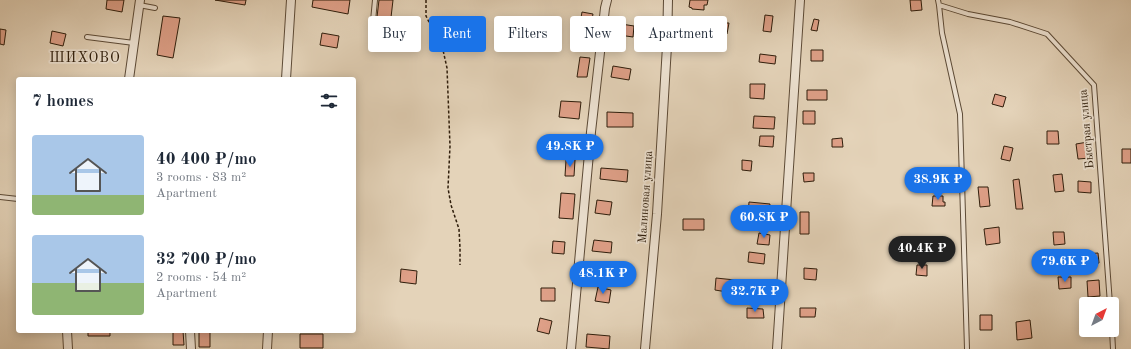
<!DOCTYPE html>
<meta charset="utf-8">
<style>
:root{--surface:#fff;--page:#f6f6f7;--text:#1f2937;--muted:#747a83;--accent:#1a73e8}
body{margin:0;font-family:"Old Standard TT",serif;background:var(--page);color:var(--text);height:100vh;display:flex;flex-direction:column;font-size:15px;white-space:nowrap}
*{box-sizing:border-box;margin:0}
p{font-size:13px;color:var(--muted)}
.icon{flex:none;width:22px;height:22px;fill:none;stroke:currentColor;stroke-width:2;stroke-linecap:round;stroke-linejoin:round}
.map{position:relative;flex:1;overflow:hidden}
.details{position:absolute;left:16px;top:77px;width:340px;height:256px;display:flex;flex-direction:column;background:var(--surface);border-radius:4px;box-shadow:0 2px 10px #0003}
.details>*{flex:none}
.guide{position:absolute;left:368px;top:16px;width:380px;height:36px;display:flex;gap:8px}
.needle{width:26px;rotate:41deg}
.fabs{position:absolute;left:1079px;top:297px;display:grid;gap:8px}
.fabs a{display:grid;place-items:center;width:40px;height:40px;border-radius:4px;background:var(--surface);box-shadow:0 2px 10px #0003;font-size:20px}
.price{position:absolute;translate:-50% -34px;padding:0 9px;border-radius:14px;background:var(--accent);color:#fff;font-size:13px;line-height:26px;filter:drop-shadow(0 1px 2px #0008)}
.price::after{content:'';position:absolute;left:50%;top:24px;width:12px;height:9px;margin-left:-6px;background:inherit;clip-path:polygon(0 0,100% 0,50% 100%)}
.price.active{background:#222;color:#fff}
ul{padding:0;list-style:none}
li{display:flex;align-items:center;gap:12px;height:100px;padding:0 16px}
li span{display:grid;place-items:center;flex:none;width:112px;height:80px;border-radius:4px;color:#555}
li>.icon{margin-inline-start:auto}
span .icon{width:48px;height:48px;fill:#fffc;stroke-width:1}
li b{font-size:17px}
h2{display:flex;justify-content:space-between;align-items:center;height:48px;padding:0 16px;font-size:17px}
.tag{padding:0 14px;border-radius:4px;background:var(--surface);box-shadow:0 2px 10px #0003;font-size:14px;line-height:36px}
.tag.active{background:var(--accent);color:#fff}
.map>svg:first-child{display:block}
</style>
<div class="map">
<svg width="1131" height="349" viewBox="0 0 1131 349">
<rect width="100%" height="100%" fill="#e4d3b9"/>
<filter id="stains"><feTurbulence type="fractalNoise" baseFrequency=".005" numOctaves="4"/><feColorMatrix values="0 0 0 0 .2 0 0 0 0 .09 0 0 0 0 .02 0 0 0 .5 -.17"/></filter>
<radialGradient id="worn" r=".72"><stop offset=".6" stop-color="#630" stop-opacity="0"/><stop offset="1" stop-color="#630" stop-opacity=".3"/></radialGradient>
<path fill="#dfa088" stroke="#2e1d0b" d="M 107,0 L 124,0 L 122,12 L 106,9 Z
M 215,0 L 246,0 L 245,5 Z
M 313,0 L 350,0 L 348,14 L 312,7 Z
M 379,0 L 393,0 L 389,35 L 375,34 Z
M 690,0 L 708,0 L 707,5 L 704,5 L 704,10 L 692,9 L 692,8 L 689,7 Z
M 910,0 L 921,0 L 922,10 L 911,11 Z
M 582,12 L 593,14 L 590,30 L 579,29 Z
M 765,15 L 773,16 L 771,32 L 763,31 Z
M 163,16 L 180,18 L 173,58 L 157,55 Z
M 814,19 L 819,20 L 817,31 L 811,30 Z
M 693,20 L 703,22 L 702,34 L 683,32 L 684,26 L 686,27 L 687,21 Z
M 722,23 L 729,23 L 727,34 L 720,33 Z
M 621,24 L 634,26 L 633,37 L 619,35 Z
M 0,29 L 6,30 L 4,45 L 0,44 Z
M 52,31 L 66,34 L 63,46 L 50,43 Z
M 322,33 L 339,36 L 337,48 L 320,45 Z
M 811,50 L 823,50 L 823,61 L 811,61 Z
M 760,54 L 776,56 L 775,64 L 759,62 Z
M 580,57 L 590,58 L 587,77 L 577,77 Z
M 613,66 L 631,69 L 629,80 L 611,77 Z
M 750,84 L 765,84 L 764,99 L 750,98 Z
M 807,90 L 827,90 L 827,100 L 807,100 Z
M 995,94 L 1006,97 L 1003,107 L 992,104 Z
M 561,101 L 581,102 L 579,119 L 559,117 Z
M 803,111 L 815,111 L 815,124 L 803,124 Z
M 607,112 L 633,113 L 633,127 L 607,127 Z
M 754,116 L 775,117 L 774,129 L 753,128 Z
M 1047,131 L 1058,131 L 1059,144 L 1047,144 Z
M 760,136 L 774,136 L 773,147 L 759,146 Z
M 842,138 L 843,147 L 832,147 L 832,139 Z
M 1088,142 L 1090,158 L 1078,159 L 1076,144 Z
M 1004,146 L 1013,148 L 1010,161 L 1001,159 Z
M 1122,149 L 1131,149 L 1131,163 L 1122,163 Z
M 566,160 L 575,160 L 574,176 L 565,176 Z
M 742,160 L 752,161 L 751,171 L 742,170 Z
M 601,168 L 628,170 L 627,182 L 600,179 Z
M 803,173 L 814,173 L 814,181 L 804,182 Z
M 1062,174 L 1064,191 L 1055,192 L 1053,175 Z
M 1019,179 L 1023,209 L 1016,209 L 1013,180 Z
M 1078,181 L 1091,182 L 1091,193 L 1078,192 Z
M 978,187 L 988,187 L 990,206 L 980,207 Z
M 561,193 L 575,194 L 573,219 L 559,218 Z
M 933,196 L 943,196 L 943,202 L 945,202 L 945,206 L 932,206 Z
M 597,200 L 612,202 L 610,215 L 595,213 Z
M 749,202 L 770,204 L 768,217 L 748,215 Z
M 800,212 L 809,212 L 809,234 L 800,234 Z
M 683,219 L 704,219 L 704,230 L 683,230 Z
M 999,227 L 1000,243 L 986,245 L 984,229 Z
M 1053,232 L 1064,232 L 1065,244 L 1054,245 Z
M 759,233 L 770,235 L 769,245 L 757,244 Z
M 914,239 L 927,241 L 926,250 L 913,249 Z
M 594,240 L 612,242 L 611,253 L 592,251 Z
M 553,241 L 565,242 L 564,254 L 552,253 Z
M 749,252 L 765,254 L 764,264 L 748,262 Z
M 1098,253 L 1099,263 L 1086,264 L 1085,254 Z
M 917,265 L 927,265 L 927,276 L 916,275 Z
M 804,268 L 817,269 L 816,280 L 804,279 Z
M 401,269 L 417,271 L 416,284 L 400,282 Z
M 1058,277 L 1071,277 L 1071,288 L 1059,289 Z
M 716,278 L 735,280 L 733,293 L 715,290 Z
M 1099,280 L 1100,296 L 1088,297 L 1087,281 Z
M 598,287 L 611,290 L 609,303 L 595,301 Z
M 541,288 L 555,288 L 555,301 L 541,301 Z
M 747,308 L 763,309 L 764,318 L 747,318 Z
M 800,308 L 816,308 L 815,317 L 800,317 Z
M 980,315 L 992,315 L 992,330 L 980,330 Z
M 540,318 L 552,321 L 549,334 L 537,331 Z
M 1030,320 L 1032,338 L 1017,340 L 1016,322 Z
M 88,331 L 110,331 L 110,336 L 88,336 Z
M 173,331 L 183,331 L 184,345 L 173,345 Z
M 199,331 L 210,331 L 210,347 L 199,347 Z
M 300,334 L 323,334 L 323,348 L 300,348 Z
M 587,334 L 610,336 L 609,349 L 586,347 Z"/>
<g fill="none" stroke-linecap="round" stroke-linejoin="round">
<g stroke="#5c4a36" stroke-width="6">
<path id="service" d="M 938,0 L 939,5 L 942,33 L 960,114 L 967,349
M 139,5 L 155,8
M 939,5 L 968,14 L 1010,22 L 1047,34 L 1094,85 L 1110,304
M 373,21 L 375,0
M 87,37 L 134,43
M 0,197 L 18,199
M 1112,330 L 1113,349"/>
</g>
<g stroke="#5c4a36" stroke-width="10">
<path id="minor" d="M 129,79 L 140,0
M 286,79 L 291,0
M 67,331 L 68,349
M 190,331 L 191,349
M 267,349 L 268,331
M 571,349 L 591,132 L 605,8 L 607,0
M 645,349 L 657,214 L 667,46 L 668,0
M 777,349 L 800,0"/>
</g>
<path stroke="#2e1d0b" stroke-width="1.5" stroke-dasharray="3 2" stroke-linecap="butt" d="M 426,0 L 426,16 L 443,50 L 447,68 L 450,146 L 448,188 L 451,205 L 459,229 L 460,248 L 460,265"/>
<use href="#service" stroke="#ede2d2" stroke-width="4"/>
<use href="#minor" stroke="#ede2d2" stroke-width="8"/>
</g>
<g text-anchor="middle" dominant-baseline="central" stroke-width="3.5" stroke-linejoin="round" paint-order="stroke">
<g font-size="12" fill="#2e1d0b" stroke="#ede2d2">
<text transform="translate(1087 129) rotate(-95)">Быстрая улица</text>
<text transform="translate(646 197) rotate(-86)">Малиновая улица</text>
</g>
<g font-size="14" letter-spacing="1" fill="#2e1d0b" stroke="#ede2d2">
<text x="85" y="58">ШИХОВО</text>
</g>
</g>
<rect width="100%" height="100%" filter="url(#stains)"/>
<rect width="100%" height="100%" fill="url(#worn)"/>
</svg>
<div class="fabs">
<a><svg class="needle" viewBox="-14 -14 28 28"><path d="M0-13l5 13h-10z" fill="#e53935"/><path d="M0 13l5-13h-10z" fill="#747a83"/></svg></a>
</div>
<b class="price" style="left:570px;top:168px">49.8K ₽</b>
<b class="price" style="left:938px;top:201px">38.9K ₽</b>
<b class="price" style="left:764px;top:239px">60.8K ₽</b>
<b class="price active" style="left:922px;top:270px">40.4K ₽</b>
<b class="price" style="left:1065px;top:283px">79.6K ₽</b>
<b class="price" style="left:603px;top:295px">48.1K ₽</b>
<b class="price" style="left:755px;top:313px">32.7K ₽</b>
<div class="guide">
<a class="tag">Buy</a>
<a class="tag active">Rent</a>
<a class="tag">Filters</a>
<a class="tag">New</a>
<a class="tag">Apartment</a>
</div>
<section class="details">
<h2>7 homes<svg class="icon" aria-label="filters" viewBox="0 0 24 24"><path d="M4 7h16M4 17h16"/><circle cx="9" cy="7" r="2"/><circle cx="15" cy="17" r="2"/></svg></h2>
<ul>
<li><span style="background:linear-gradient(#a9c7e8 75%,#8fb573 0)"><svg class="icon" aria-label="home" viewBox="0 0 24 24"><path d="M3 11l9-7 9 7M6 9v11h12V9"/></svg></span><div><b>40 400 ₽/mo</b><p>3 rooms · 83 m²</p><p>Apartment</p></div></li>
<li><span style="background:linear-gradient(#a9c7e8 60%,#8fb573 0)"><svg class="icon" aria-label="home" viewBox="0 0 24 24"><path d="M3 11l9-7 9 7M6 9v11h12V9"/></svg></span><div><b>32 700 ₽/mo</b><p>2 rooms · 54 m²</p><p>Apartment</p></div></li>
</ul>
</section>
</div>
